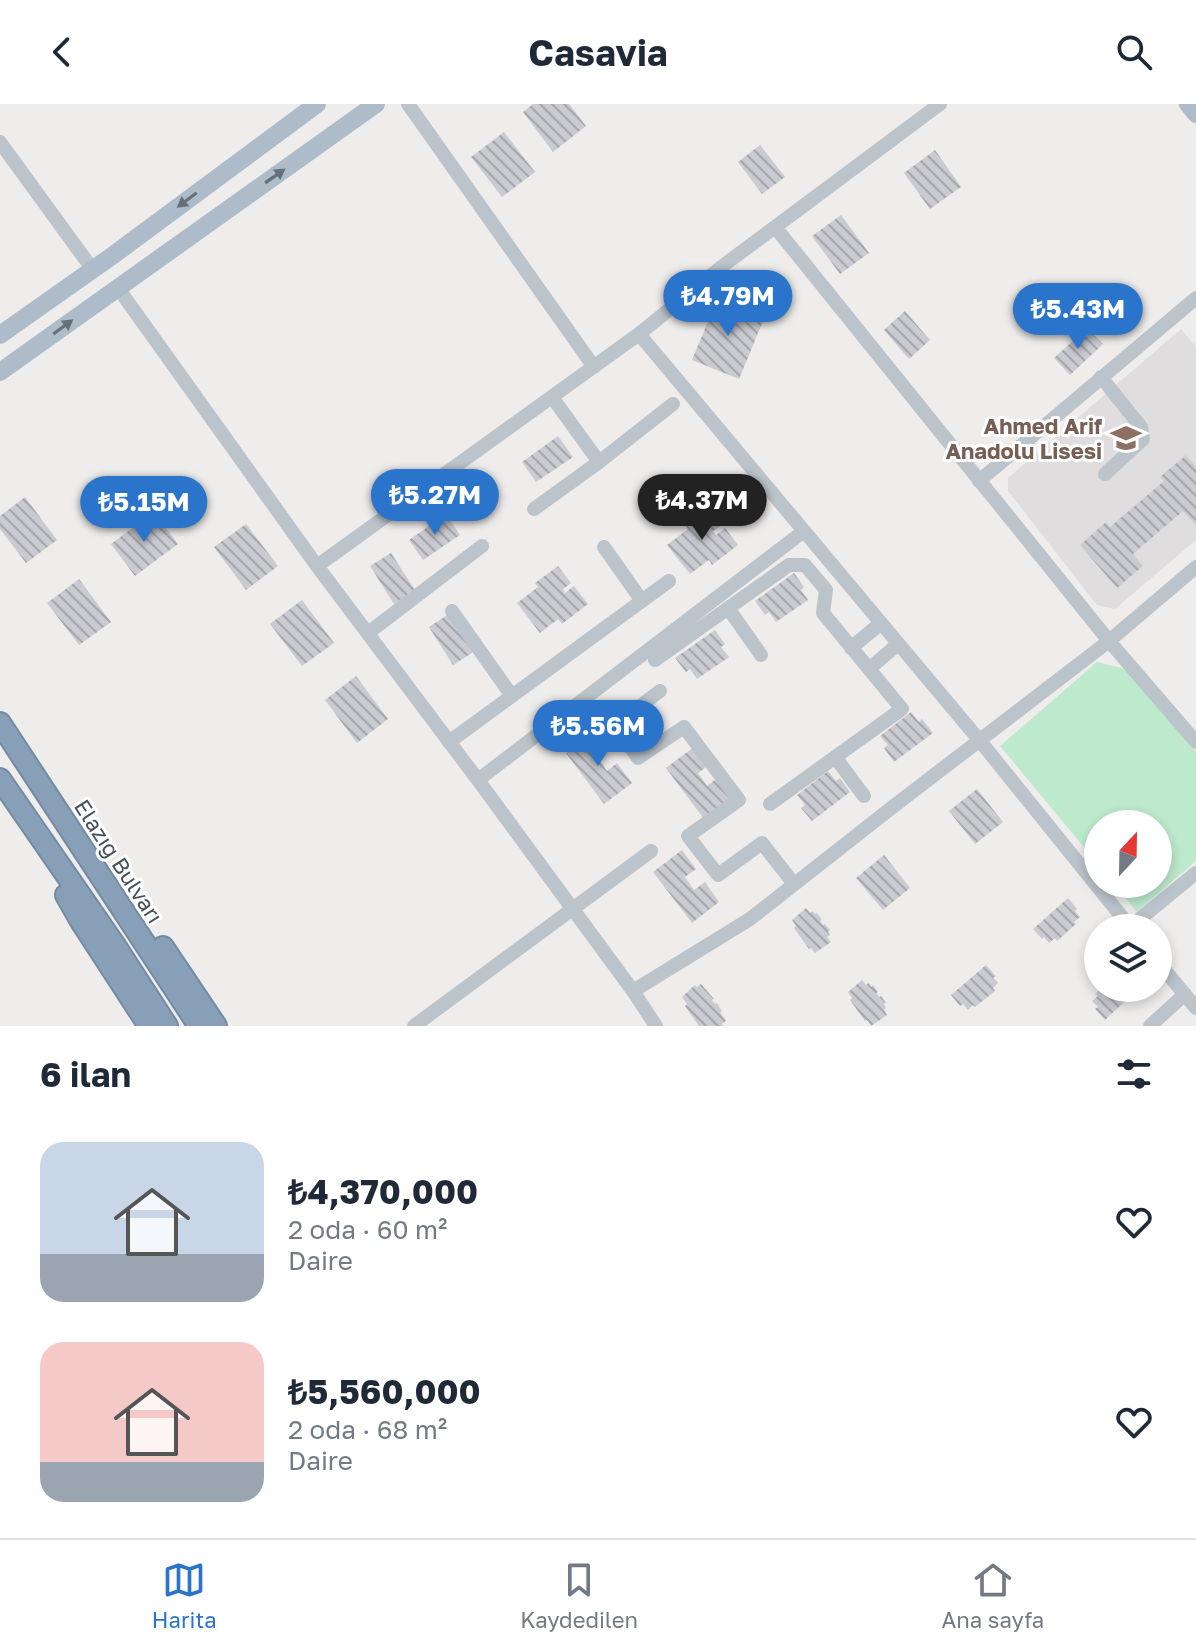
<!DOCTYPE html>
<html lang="tr">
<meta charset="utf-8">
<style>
:root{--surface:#fff;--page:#f6f6f7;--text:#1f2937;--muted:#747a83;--line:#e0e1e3;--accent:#2a75cb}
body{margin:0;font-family:"Golos Text",sans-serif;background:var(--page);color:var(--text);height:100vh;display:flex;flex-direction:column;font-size:30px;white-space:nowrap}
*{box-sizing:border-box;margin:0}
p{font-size:26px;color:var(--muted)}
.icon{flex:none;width:44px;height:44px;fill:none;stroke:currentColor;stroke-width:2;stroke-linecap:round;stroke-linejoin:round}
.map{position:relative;height:922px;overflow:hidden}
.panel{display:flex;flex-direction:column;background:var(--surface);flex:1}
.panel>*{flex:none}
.needle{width:52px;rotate:22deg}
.fabs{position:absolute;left:1084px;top:706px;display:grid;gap:16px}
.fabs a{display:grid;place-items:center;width:88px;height:88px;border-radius:50%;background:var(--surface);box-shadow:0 4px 12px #0003;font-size:40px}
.price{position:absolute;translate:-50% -68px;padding:0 18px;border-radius:28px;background:var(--accent);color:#fff;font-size:26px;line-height:52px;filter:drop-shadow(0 2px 4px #0008)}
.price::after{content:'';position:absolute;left:50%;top:48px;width:24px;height:18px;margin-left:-12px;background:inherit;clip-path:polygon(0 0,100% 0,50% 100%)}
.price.selected{background:#222;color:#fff}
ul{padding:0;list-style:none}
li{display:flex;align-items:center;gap:24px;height:200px;padding:0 40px}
li span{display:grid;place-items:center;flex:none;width:224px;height:160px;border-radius:24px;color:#555}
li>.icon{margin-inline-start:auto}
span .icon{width:96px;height:96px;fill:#fffc;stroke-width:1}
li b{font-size:34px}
h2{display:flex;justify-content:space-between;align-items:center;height:96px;padding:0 40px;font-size:34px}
header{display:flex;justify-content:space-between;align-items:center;height:104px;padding:0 40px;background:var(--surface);font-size:36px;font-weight:700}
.dock{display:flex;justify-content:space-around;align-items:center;height:112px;border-top:2px solid var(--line);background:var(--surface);font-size:22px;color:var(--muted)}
.dock a{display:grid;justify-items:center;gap:4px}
.dock .selected{color:var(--accent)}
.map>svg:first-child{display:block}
</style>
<header><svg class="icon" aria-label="back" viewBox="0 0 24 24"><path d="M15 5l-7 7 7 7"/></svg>Casavia<svg class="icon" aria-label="search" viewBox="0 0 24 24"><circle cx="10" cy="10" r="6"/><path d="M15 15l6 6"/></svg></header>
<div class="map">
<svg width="1196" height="922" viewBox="0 0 1196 922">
<defs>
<pattern id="building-back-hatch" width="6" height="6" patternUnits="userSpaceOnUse" patternTransform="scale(2)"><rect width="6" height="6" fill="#cacbd0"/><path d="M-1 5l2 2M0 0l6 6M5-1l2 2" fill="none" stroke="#a6a7ac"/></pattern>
</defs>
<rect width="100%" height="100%" fill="#efecec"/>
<path fill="#dfdddd" d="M 1181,225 L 1196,243 L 1196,436 L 1115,505 L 1097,501 L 1008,387 L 1008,374 Z"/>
<path fill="#bde9cd" d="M 1097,558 L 1125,565 L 1196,648 L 1196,757 L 1137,808 L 1114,780 L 1158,780 L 1158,720 L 1098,720 L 1098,760 L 1000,642 Z"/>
<path fill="url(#building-back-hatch)" d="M 533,0 L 569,0 L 586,22 L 553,48 L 523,8 Z
M 504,28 L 535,68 L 502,93 L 471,53 Z
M 760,41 L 785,73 L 762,90 L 738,58 Z
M 935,46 L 961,83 L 930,105 L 904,69 Z
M 841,111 L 869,149 L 840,170 L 812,132 Z
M 718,193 L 765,212 L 739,275 L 692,256 Z
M 905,207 L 930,236 L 909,255 L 884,226 Z
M 1087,224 L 1103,240 L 1070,271 L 1054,254 Z
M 558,332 L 573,353 L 536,378 L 522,358 Z
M 1186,351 L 1196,363 L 1196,421 L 1183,407 L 1133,450 L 1143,462 L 1117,484 L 1080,441 L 1106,418 L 1110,423 L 1164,377 L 1160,373 Z
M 25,393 L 57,436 L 26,459 L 0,425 L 0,412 Z
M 708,403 L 722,421 L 713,427 L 716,431 L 725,424 L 738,441 L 712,461 L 709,456 L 690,470 L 667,441 L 688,425 L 685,421 Z
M 154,408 L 178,440 L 135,472 L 111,440 Z
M 446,410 L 460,431 L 423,456 L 409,436 Z
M 246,420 L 278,462 L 246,486 L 214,443 Z
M 391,449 L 415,486 L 394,500 L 370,462 Z
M 558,462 L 571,479 L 563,485 L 565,489 L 574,482 L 588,500 L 562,520 L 558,515 L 540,529 L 517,499 L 538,483 L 535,479 Z
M 794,469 L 804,483 L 801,486 L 808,496 L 776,518 L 769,508 L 765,511 L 755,497 Z
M 79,475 L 111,518 L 79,541 L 47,499 Z
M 302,496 L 334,539 L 302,562 L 270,520 Z
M 450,509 L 475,547 L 453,561 L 429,523 Z
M 715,526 L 725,540 L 721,543 L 729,553 L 697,575 L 690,565 L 686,568 L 675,554 Z
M 356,572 L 388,615 L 357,639 L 325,596 Z
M 911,608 L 919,618 L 922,615 L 933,629 L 894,658 L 884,644 L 888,641 L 880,632 Z
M 595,627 L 609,646 L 598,654 L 607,667 L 617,659 L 632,679 L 604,700 L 566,649 Z
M 695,642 L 709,661 L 698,669 L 707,682 L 717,674 L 732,693 L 704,715 L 666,664 Z
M 828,667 L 836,677 L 840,674 L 850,688 L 812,717 L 801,704 L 805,701 L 797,691 Z
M 977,685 L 1003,718 L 975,740 L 949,707 Z
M 682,746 L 696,765 L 685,773 L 694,786 L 705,778 L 719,798 L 692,819 L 653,768 Z
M 884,751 L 910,784 L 883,806 L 856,774 Z
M 1068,794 L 1077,805 L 1075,807 L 1080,813 L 1074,818 L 1076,820 L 1057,837 L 1055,834 L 1049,839 L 1044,833 L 1042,835 L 1033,825 Z
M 806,804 L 810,809 L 813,807 L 815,810 L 817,809 L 822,816 L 820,817 L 823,821 L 825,820 L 830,826 L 828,828 L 830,831 L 827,833 L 831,838 L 815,849 L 811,844 L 809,845 L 794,824 L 796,822 L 792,816 Z
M 986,861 L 996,872 L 993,874 L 998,879 L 993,884 L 995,887 L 975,903 L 973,901 L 968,906 L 963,900 L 960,902 L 951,891 Z
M 862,876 L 866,881 L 869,879 L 871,883 L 873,881 L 878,888 L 876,889 L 879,893 L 881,892 L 886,899 L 884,900 L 886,904 L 884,906 L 887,911 L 871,922 L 867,916 L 865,917 L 850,896 L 852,894 L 848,888 Z
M 701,880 L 714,895 L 712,896 L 715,900 L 717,899 L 722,907 L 720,908 L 726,917 L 722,920 L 723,922 L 699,922 L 685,902 L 687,900 L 682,893 L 695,881 L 697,883 Z
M 1102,884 L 1139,884 L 1105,916 L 1095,905 L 1098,903 L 1092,897 L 1098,892 L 1095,890 Z"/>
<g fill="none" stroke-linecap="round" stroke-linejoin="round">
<g stroke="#738ba2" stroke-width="24">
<path id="highway" d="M 0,619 L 199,922
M 0,675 L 114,840 L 167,922
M 66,791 L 82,819 L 149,922
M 163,843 L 216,922"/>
</g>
<path stroke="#bbc4ca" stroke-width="14" d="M 408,0 L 594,263
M 0,38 L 93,166
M 775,123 L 1109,537 L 1196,638
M 118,184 L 317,462 L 478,676 L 633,887 L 656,922
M 639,230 L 980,637 L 1131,824
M 1101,273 L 1141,323 L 1143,335 L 1105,370
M 552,293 L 599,358
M 979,377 L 1196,194
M 534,405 L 599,358 L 673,300
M 604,443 L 642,497
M 317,462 L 639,230 L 724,161 L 940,0
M 728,504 L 761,551
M 452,507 L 512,592
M 368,529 L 482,442
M 851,544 L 881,519
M 655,556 L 789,461 L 805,461 L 826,486 L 823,509 L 902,605 L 770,700
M 869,565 L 898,540
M 660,587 L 615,621 L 638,654 L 684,623 L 739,696 L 688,732 L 718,771 L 762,739 L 794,780
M 449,638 L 669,477
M 835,653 L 864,692
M 478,676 L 804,427
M 1130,823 L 1196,769
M 1158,858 L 1196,904
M 633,887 L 750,815 L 890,705 L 1109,537 L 1196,463
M 414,922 L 651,747
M 1150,922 L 1185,890"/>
<path stroke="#aebcc9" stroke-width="18" d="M 1188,0 L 1196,10
M 0,231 L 112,152 L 317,0
M 0,268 L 376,0"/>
<use href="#highway" stroke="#88a0b7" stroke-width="20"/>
</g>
<defs><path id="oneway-solid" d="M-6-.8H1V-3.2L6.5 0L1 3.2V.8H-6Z" transform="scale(2)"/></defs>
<g fill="#657079">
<use href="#oneway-solid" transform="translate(275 72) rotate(-35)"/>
<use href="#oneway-solid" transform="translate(187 96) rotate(143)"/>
<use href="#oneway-solid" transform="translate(63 223) rotate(-36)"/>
</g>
<defs>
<g id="school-bare" transform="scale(2.4)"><path d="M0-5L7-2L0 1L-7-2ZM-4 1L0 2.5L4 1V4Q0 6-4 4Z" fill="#8d6e63" stroke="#fff" stroke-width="2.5" paint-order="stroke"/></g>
</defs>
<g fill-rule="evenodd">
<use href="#school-bare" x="1126" y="334"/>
</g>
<g text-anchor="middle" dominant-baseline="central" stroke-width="6" stroke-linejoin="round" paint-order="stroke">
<g font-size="22" font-weight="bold" fill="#785e54" stroke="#fff" text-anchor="end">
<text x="1102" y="321">Ahmed Arif<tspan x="1102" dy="25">Anadolu Lisesi</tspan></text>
</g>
<g font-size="22" fill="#465057" stroke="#fff">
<text transform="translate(119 757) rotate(57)">Elazığ Bulvarı</text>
</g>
</g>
</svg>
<div class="fabs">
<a><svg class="needle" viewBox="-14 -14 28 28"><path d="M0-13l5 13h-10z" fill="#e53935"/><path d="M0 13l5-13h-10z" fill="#747a83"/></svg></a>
<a><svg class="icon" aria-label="layers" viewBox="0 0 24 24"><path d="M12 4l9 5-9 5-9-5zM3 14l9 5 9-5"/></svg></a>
</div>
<b class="price" style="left:728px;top:234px">₺4.79M</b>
<b class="price" style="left:1078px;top:247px">₺5.43M</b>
<b class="price" style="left:435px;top:433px">₺5.27M</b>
<b class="price selected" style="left:702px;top:438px">₺4.37M</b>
<b class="price" style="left:144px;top:440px">₺5.15M</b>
<b class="price" style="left:598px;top:664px">₺5.56M</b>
</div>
<section class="panel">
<h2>6 ilan<svg class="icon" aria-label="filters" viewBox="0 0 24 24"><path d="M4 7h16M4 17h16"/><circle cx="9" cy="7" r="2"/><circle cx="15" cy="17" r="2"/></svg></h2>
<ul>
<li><span style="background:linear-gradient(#c9d6e8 70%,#9aa5b1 0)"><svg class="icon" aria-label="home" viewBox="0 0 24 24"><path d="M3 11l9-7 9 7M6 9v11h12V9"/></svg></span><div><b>₺4,370,000</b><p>2 oda · 60 m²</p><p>Daire</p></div><svg class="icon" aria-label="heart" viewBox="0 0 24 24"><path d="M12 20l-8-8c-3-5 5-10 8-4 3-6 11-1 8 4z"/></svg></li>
<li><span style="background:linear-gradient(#f6c9c9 75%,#9aa5b1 0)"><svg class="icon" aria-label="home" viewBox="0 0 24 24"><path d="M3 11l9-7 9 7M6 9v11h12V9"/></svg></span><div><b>₺5,560,000</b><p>2 oda · 68 m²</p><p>Daire</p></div><svg class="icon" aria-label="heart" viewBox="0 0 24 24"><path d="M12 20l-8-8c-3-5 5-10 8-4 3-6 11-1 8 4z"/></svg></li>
</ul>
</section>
<nav class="dock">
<a class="selected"><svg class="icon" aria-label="map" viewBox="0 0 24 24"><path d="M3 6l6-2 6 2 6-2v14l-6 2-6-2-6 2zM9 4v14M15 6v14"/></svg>Harita</a>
<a><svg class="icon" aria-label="saved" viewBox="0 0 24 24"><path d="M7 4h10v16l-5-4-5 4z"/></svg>Kaydedilen</a>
<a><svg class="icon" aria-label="home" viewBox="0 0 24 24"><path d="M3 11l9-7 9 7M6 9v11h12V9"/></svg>Ana sayfa</a>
</nav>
